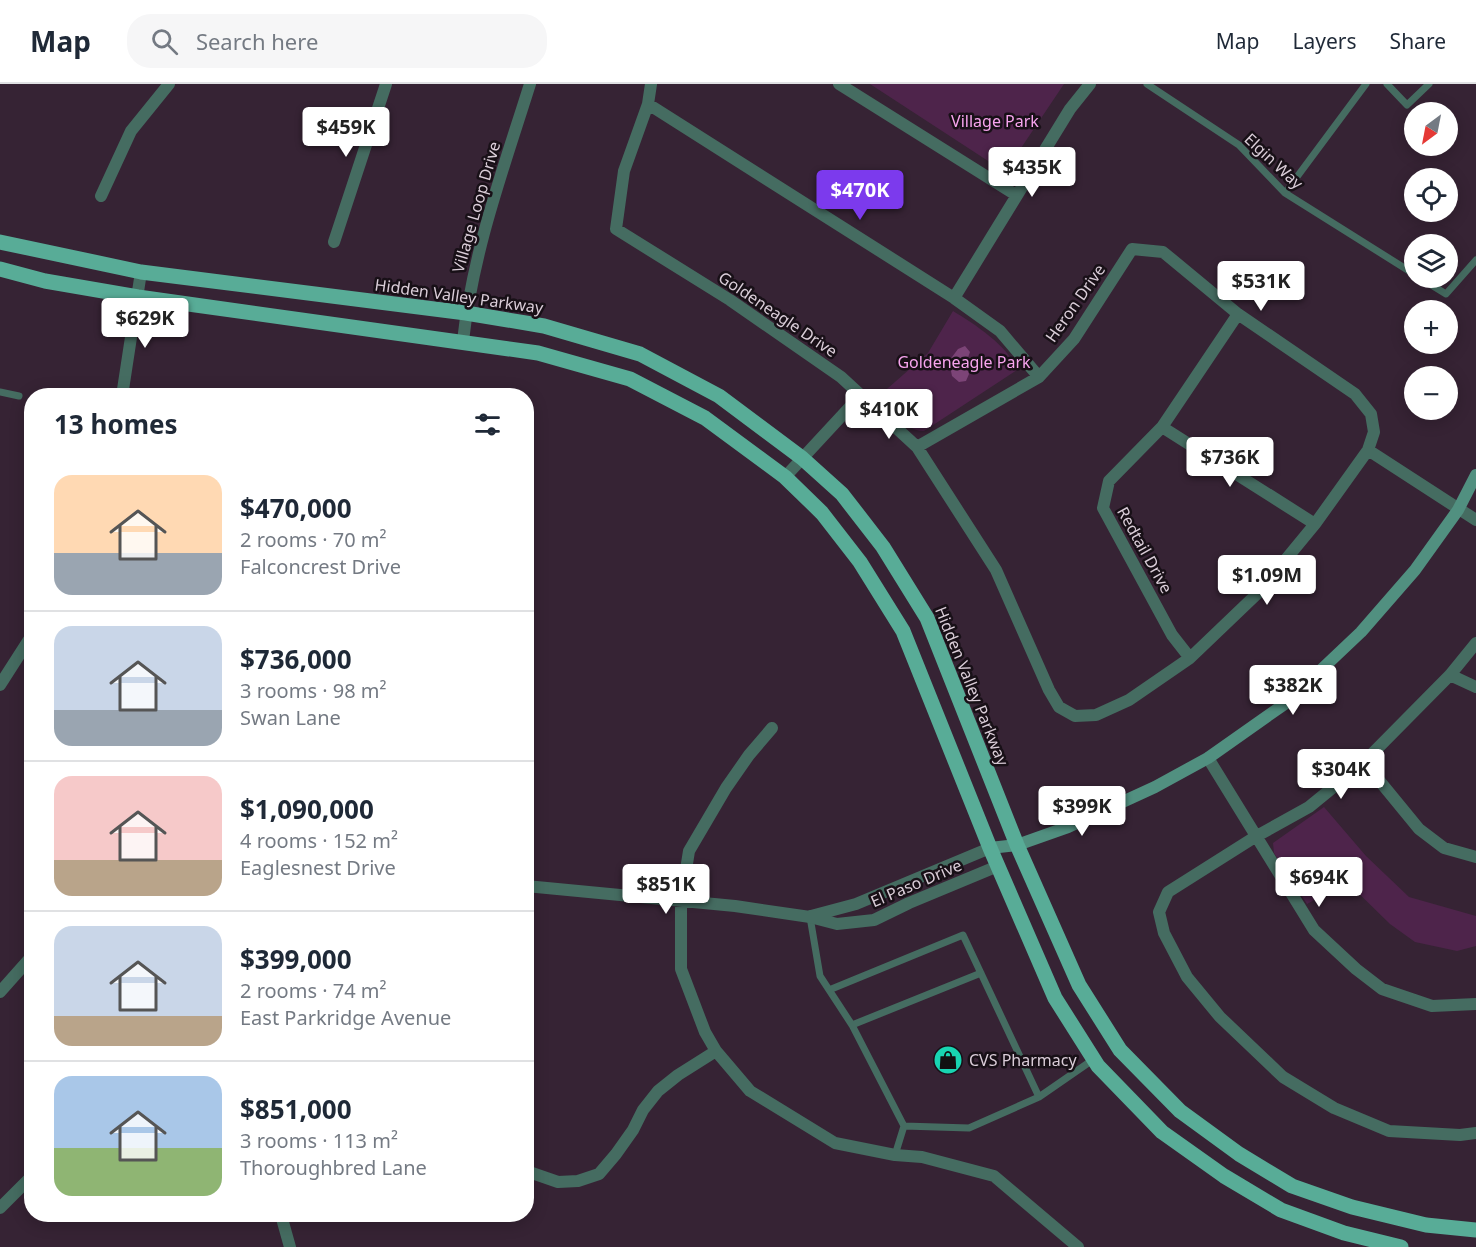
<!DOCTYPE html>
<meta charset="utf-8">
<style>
:root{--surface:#fff;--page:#f6f6f7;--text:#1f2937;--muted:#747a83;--line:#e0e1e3;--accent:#7c3aed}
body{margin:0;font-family:"Noto Sans",sans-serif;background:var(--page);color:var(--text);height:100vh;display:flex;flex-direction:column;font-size:22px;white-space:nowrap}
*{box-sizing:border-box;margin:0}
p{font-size:20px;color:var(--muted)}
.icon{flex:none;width:33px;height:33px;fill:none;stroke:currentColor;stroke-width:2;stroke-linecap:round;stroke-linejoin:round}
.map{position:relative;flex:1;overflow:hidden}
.side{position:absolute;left:24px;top:304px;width:510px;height:834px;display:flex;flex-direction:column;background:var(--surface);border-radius:24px;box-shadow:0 3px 15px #0003}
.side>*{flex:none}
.needle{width:39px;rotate:212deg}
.tools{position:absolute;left:1404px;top:18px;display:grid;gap:12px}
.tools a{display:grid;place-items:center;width:54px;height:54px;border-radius:50%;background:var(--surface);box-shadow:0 3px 15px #0003;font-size:30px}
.price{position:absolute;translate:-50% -51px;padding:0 14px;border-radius:6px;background:#fff;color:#222;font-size:20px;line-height:39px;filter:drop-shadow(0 2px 3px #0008)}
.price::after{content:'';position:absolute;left:50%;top:36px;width:18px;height:14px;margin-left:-9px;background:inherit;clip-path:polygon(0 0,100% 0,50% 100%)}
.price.current{background:var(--accent);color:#fff}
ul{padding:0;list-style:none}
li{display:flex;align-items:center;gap:18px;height:150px;padding:0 30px}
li+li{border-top:2px solid var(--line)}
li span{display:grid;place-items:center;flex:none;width:168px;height:120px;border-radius:18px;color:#555}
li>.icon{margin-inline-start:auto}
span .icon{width:72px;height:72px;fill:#fffc;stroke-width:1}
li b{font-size:26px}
h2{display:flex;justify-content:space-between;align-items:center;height:72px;padding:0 30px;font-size:26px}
header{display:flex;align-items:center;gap:36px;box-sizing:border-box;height:84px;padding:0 30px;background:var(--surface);border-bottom:2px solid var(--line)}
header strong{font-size:28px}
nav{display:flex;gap:33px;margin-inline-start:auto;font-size:21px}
.search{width:420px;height:54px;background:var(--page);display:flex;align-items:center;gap:15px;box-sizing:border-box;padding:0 21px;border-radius:24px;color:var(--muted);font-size:22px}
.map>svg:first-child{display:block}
</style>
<header>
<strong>Map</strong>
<div class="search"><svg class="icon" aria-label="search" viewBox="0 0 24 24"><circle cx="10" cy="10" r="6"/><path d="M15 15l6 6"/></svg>Search here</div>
<nav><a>Map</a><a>Layers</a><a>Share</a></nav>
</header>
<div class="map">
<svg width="1476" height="1163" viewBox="0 0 1476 1163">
<rect width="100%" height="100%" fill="#362334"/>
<path fill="#4e244b" d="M 870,0 L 1064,0 L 1005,88 Z
M 953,227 C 973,239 1010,263 1017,286 L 924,347 C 906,348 892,324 879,312 L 928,269 Z
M 1324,723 L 1366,772 L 1409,813 L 1476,832 L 1476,862 L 1457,867 L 1415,858 L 1390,840 L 1347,798 L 1307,820 L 1274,769 L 1273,759 Z"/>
<path fill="#7c4477" d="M 965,262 L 970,268 L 966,279 L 969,290 L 966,297 L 959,298 L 952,292 L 949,277 L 958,265 Z"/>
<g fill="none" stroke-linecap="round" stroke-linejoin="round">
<path stroke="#456c61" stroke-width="7" d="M 1147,0 L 1239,61 L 1285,109 L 1414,190
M 1387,0 L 1407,21 L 1429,0
M 1285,109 L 1366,0
M 1420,194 L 1446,210 L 1476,176
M 0,308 L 19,312
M 810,833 L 820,892 L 852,941 L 904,1042 L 895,1071
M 829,906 L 963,851 L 1039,1013 L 969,1044 L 904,1042
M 852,941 L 981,889
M 1039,1013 L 1094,975"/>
<path stroke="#456c61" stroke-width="12" d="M 651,0 L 648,20 L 624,87 L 616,145 L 730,216 L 841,293 L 917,363 L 996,486 L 1049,606 L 1059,623 L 1075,632 L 1096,631 L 1129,616 L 1190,574 L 1259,508 L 1315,440 L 1368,366 L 1374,348 L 1371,330 L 1355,310 L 1238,230 L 1163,168 L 1132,165 L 1074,255 L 1039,293 L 917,363
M 839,0 L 1016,111
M 648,20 L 954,214 L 1000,247 L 1039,293
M 101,112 L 131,47 L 169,0
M 334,158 L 386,0
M 954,214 L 1070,25 L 1090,0
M 463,257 C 473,167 503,86 530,0
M 1162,343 L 1315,440
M 1368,366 L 1476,436
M 785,393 L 861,311
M 1476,559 L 1450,591 L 1364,678 L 1309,723 L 1255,753 L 1168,808 L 1159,828 L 1164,849 L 1187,893 L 1220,933 L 1283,993 L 1334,1024 L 1389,1047 L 1460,1051 L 1476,1049
M 1190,574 L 1172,551 L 1103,424 L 1109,397 L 1162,343 L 1238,230
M 1450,591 L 1476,603
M 772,644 L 749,671 L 726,704 L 689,767 L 681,817 L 681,885 L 705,948 L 716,967 L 750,1007 L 835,1059 L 895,1071 L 922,1073 L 994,1092 L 1078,1163
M 1208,674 L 1314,846 L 1356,885 L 1382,905 L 1432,922 L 1476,920
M 1364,678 L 1419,745 L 1444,764 L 1476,773
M 526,802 L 735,822 L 810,833 L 837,840 L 874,836 L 909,819 L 998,782
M 811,832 L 856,820 L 990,764
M 0,908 L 32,872
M 532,1089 L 558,1098 L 578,1097 L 599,1090 L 616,1070 L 633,1046 L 643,1026 L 658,1007 L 678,991 L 716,967
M 0,1124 L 32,1092
M 281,1131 L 290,1163"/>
<path stroke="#456c61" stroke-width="12" d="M 122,312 L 141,188
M 0,601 L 32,551"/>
<path stroke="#519080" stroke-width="12" d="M 990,764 L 1017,761 L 1068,743 L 1155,703 L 1208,674 L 1286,619 L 1361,548 L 1415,486 L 1458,426 L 1476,391"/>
<path stroke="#58ac97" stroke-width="15" d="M 0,158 L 141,188 L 466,229 L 544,242 L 640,270 L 719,312 L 802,374 L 842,410 L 883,463 L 927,534 L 1017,761 L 1079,901 L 1120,966 L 1180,1027 L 1239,1070 L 1292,1102 L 1352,1123 L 1426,1141 L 1476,1146
M 0,185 L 45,197 L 138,213 L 538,269 L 630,295 L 705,334 L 785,393 L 822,429 L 860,478 L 903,547 L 990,764 L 1055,914 L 1098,982 L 1162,1048 L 1224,1092 L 1281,1126 L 1344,1149 L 1401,1163"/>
</g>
<defs>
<g id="shop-disc" transform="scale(1.5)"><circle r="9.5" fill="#18d5b2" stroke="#181017"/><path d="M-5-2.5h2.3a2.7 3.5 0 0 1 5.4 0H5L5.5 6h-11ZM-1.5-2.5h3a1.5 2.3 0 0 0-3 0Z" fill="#111"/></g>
</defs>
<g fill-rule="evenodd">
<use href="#shop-disc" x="948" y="976"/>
</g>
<g text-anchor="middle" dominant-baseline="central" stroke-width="5" stroke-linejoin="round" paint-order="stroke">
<g font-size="16" fill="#f7a4ee" stroke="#181017">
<text x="995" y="37">Village Park</text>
<text x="964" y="278">Goldeneagle Park</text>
</g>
<g font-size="16" fill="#dacdd8" stroke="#181017">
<text transform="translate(1274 77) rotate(43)">Elgin Way</text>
<text transform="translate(476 123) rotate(-74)">Village Loop Drive</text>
<text transform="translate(459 212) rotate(8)">Hidden Valley Parkway</text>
<text transform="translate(1075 219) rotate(-55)">Heron Drive</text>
<text transform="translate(778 230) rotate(34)">Goldeneagle Drive</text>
<text transform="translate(1145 466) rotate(61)">Redtail Drive</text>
<text transform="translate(972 602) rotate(68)">Hidden Valley Parkway</text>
<text transform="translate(916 799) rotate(-23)">El Paso Drive</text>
</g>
<g font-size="16" fill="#dacdd8" stroke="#181017" text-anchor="start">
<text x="969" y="976">CVS Pharmacy</text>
</g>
</g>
</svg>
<div class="tools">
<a><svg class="needle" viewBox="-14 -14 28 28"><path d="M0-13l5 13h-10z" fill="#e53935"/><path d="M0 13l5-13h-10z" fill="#747a83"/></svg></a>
<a><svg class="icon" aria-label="locate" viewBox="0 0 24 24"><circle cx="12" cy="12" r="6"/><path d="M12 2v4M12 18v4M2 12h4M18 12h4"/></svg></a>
<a><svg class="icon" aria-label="layers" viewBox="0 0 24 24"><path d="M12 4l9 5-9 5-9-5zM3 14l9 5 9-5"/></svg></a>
<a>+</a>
<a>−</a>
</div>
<b class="price" style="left:346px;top:74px">$459K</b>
<b class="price" style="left:1032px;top:114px">$435K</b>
<b class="price current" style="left:860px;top:137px">$470K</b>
<b class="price" style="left:1261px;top:228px">$531K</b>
<b class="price" style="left:145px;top:265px">$629K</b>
<b class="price" style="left:889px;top:356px">$410K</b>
<b class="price" style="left:1230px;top:404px">$736K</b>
<b class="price" style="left:1267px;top:522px">$1.09M</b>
<b class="price" style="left:1293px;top:632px">$382K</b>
<b class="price" style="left:1341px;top:716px">$304K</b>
<b class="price" style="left:1082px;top:753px">$399K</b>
<b class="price" style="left:1319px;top:824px">$694K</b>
<b class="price" style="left:666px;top:831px">$851K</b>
<section class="side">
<h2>13 homes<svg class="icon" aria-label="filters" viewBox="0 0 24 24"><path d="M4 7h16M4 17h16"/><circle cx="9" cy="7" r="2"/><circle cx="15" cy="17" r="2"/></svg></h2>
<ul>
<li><span style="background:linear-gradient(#ffd9b3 65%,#9aa5b1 0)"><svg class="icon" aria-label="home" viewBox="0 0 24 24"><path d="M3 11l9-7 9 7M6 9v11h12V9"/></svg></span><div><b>$470,000</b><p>2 rooms · 70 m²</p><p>Falconcrest Drive</p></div></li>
<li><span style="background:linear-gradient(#c9d6e8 70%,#9aa5b1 0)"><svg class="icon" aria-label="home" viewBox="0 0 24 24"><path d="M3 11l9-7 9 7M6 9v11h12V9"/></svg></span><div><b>$736,000</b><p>3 rooms · 98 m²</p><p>Swan Lane</p></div></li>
<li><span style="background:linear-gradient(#f6c9c9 70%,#b9a48a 0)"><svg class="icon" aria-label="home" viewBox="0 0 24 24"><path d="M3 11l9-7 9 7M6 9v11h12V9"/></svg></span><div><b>$1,090,000</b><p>4 rooms · 152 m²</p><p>Eaglesnest Drive</p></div></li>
<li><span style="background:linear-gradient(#c9d6e8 75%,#b9a48a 0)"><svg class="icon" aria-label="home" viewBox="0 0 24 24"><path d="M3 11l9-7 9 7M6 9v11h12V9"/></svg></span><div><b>$399,000</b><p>2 rooms · 74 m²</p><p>East Parkridge Avenue</p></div></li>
<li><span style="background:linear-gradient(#a9c7e8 60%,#8fb573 0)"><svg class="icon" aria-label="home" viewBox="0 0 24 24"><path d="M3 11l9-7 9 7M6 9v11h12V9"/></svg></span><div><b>$851,000</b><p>3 rooms · 113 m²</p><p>Thoroughbred Lane</p></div></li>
</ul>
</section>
</div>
